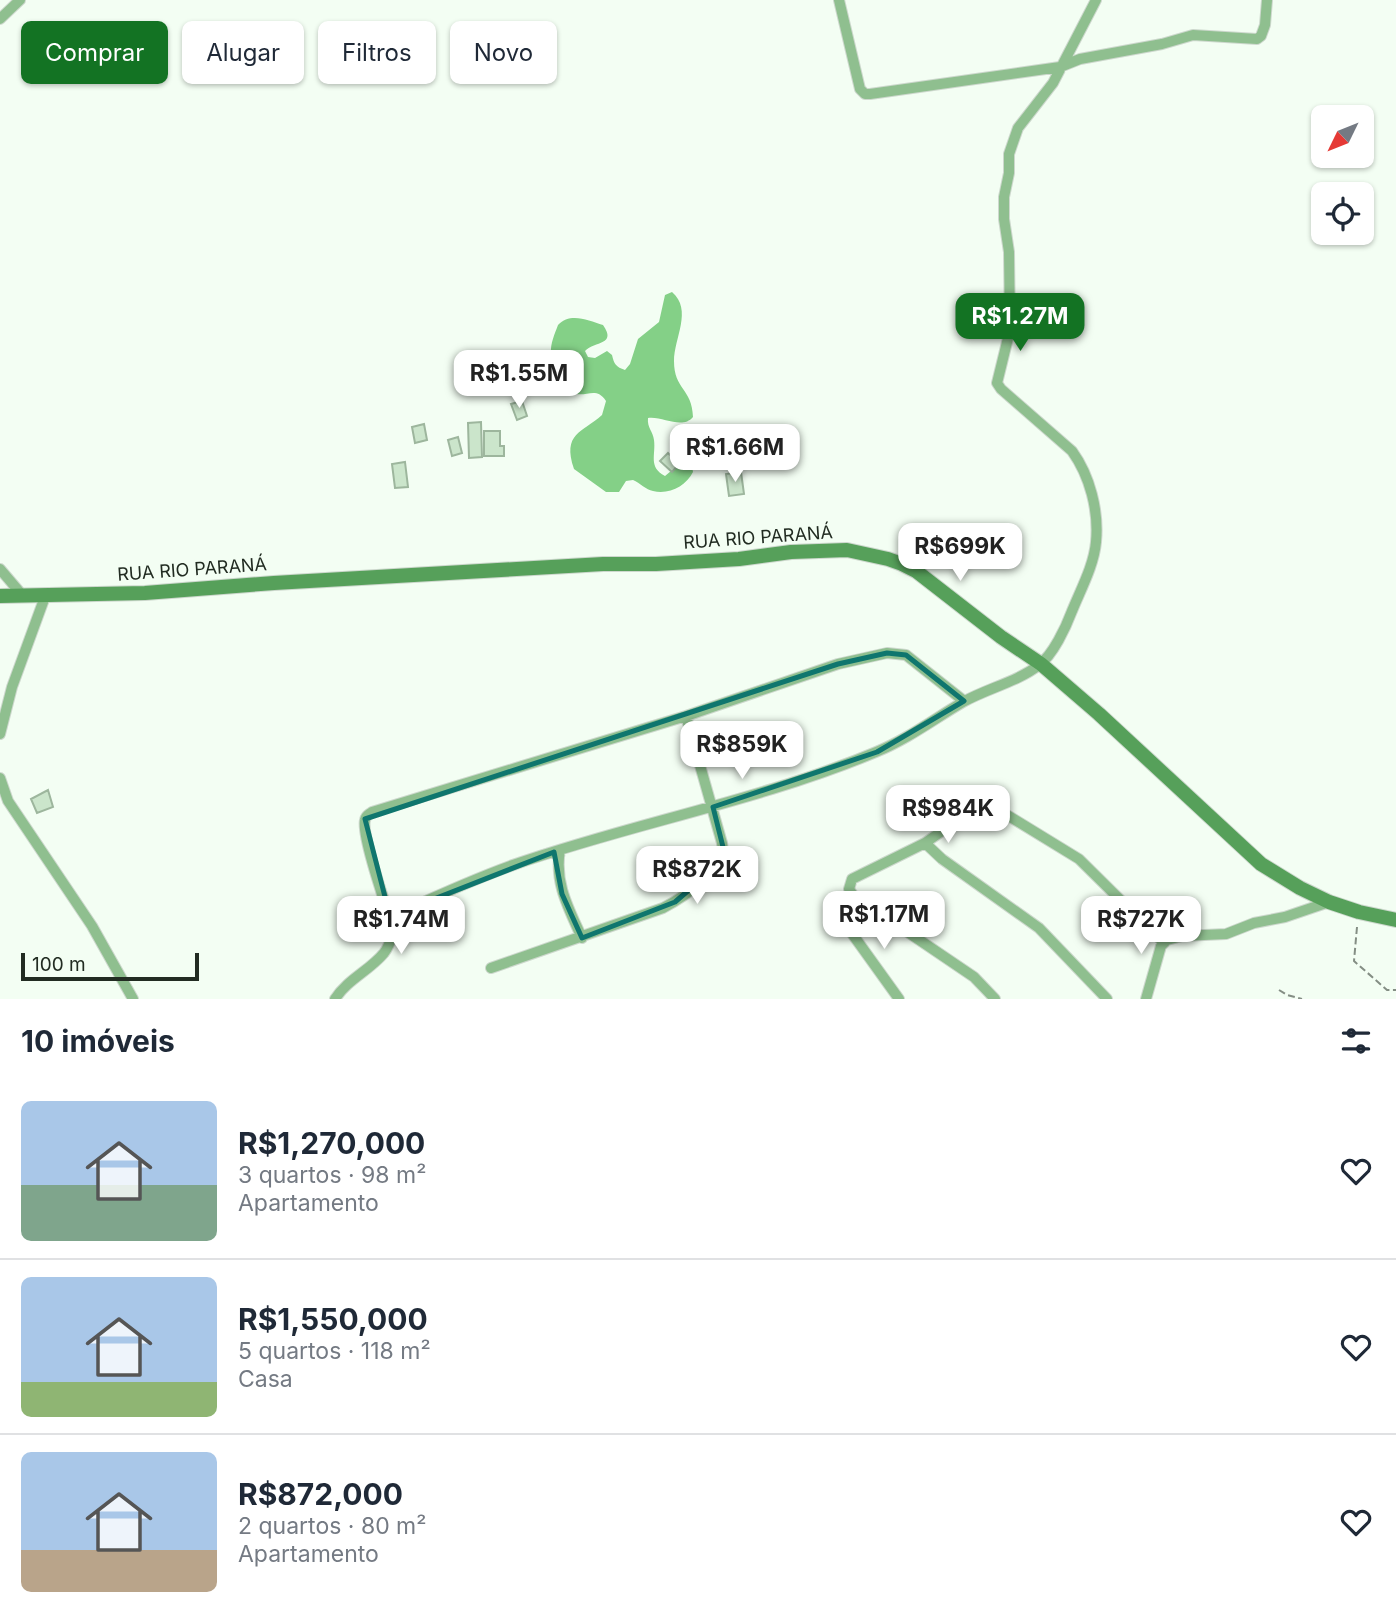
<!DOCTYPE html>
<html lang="pt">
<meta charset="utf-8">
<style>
:root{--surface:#fff;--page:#f6f6f7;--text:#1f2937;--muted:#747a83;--line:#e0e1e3;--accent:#137323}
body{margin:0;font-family:Inter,sans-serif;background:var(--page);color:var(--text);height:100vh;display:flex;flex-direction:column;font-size:26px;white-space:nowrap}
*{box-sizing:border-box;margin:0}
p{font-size:23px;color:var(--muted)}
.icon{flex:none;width:38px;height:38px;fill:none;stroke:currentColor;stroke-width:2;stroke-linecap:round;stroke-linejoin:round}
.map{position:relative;height:999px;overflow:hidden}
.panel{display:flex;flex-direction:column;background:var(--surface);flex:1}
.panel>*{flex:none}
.hud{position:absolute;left:21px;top:21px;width:700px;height:63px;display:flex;gap:14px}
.needle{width:46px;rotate:227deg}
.buttons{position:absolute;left:1311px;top:105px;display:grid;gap:14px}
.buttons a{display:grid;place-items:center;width:63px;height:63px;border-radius:10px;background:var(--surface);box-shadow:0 2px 5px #0004;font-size:35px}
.scale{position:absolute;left:21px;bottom:18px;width:178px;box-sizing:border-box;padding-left:7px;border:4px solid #222c22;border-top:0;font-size:19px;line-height:24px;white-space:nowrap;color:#222c22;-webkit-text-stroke:5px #f3fef3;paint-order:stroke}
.price{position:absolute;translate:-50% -60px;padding:0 16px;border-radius:14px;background:#fff;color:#222;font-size:23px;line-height:46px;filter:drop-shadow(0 2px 4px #0008)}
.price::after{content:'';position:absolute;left:50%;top:42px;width:21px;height:16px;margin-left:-10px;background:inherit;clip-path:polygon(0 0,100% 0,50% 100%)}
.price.on{background:var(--accent);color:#fff}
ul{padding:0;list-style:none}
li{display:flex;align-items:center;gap:21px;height:175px;padding:0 21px}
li+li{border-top:2px solid var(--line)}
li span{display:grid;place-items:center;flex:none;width:196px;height:140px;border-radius:10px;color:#555}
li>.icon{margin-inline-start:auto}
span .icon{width:84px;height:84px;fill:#fffc;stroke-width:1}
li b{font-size:30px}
h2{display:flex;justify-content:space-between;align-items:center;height:84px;padding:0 21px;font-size:30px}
.chip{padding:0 24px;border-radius:10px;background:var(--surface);box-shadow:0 2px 5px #0004;font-size:24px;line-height:63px}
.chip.on{background:var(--accent);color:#fff}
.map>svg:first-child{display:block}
</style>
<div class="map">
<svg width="1396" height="999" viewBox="0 0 1396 999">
<rect width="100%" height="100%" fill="#f3fef3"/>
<path fill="#84d087" d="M 672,292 C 693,310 674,338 674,361 C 674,390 692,388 693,417 C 682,430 663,416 648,418 C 647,428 653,431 654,440 C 656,455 648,467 665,476 L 671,471 L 670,450 L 676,446 C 688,450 691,460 693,472 C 686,486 669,495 653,491 C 646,490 640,483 633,480 L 626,481 L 619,492 L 606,492 L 574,469 C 562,433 582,433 602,415 L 606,401 C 597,387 588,396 576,394 C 561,391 552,366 551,353 C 550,344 555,333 558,325 C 570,312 588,320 603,325 C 617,345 595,341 585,351 L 588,357 L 595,358 L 607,351 L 612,355 C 614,364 616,367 625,370 L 630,364 L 638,339 L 659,322 L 665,295 Z"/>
<path fill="#cbe5cb" stroke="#9db69d" stroke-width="2" d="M 522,401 L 527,416 L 517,420 L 511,404 Z
M 481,422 L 482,457 L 469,458 L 468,423 Z
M 424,424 L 427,440 L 415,443 L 412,427 Z
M 484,431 L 500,431 L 500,446 L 504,446 L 504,456 L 484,456 Z
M 458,437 L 462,453 L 452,456 L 448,440 Z
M 668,453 L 679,464 L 672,472 L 660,461 Z
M 405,462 L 408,487 L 395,488 L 392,464 Z
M 741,472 L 744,494 L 729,496 L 726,474 Z
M 48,790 L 53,807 L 37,813 L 31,799 Z"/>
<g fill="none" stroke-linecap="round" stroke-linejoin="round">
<g stroke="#cdd8cd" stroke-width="12">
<path id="street" d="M 839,0 L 860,89 L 865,94 L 870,94 L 1060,67 L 1080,59 L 1162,44 L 1193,35 L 1257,39 L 1261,36 L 1265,25 L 1267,0
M 0,19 L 20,0
M 0,569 L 23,596
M 0,734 L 12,687 L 46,594
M 0,778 L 8,801 L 92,926 L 133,999
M 925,843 L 942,859 L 1039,928 L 1107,999
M 560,850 C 554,883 569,909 582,938
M 843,921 L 899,999
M 393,928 C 387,909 361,835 365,820 C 366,815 368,815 372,812 L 686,716 L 838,664 L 887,653 L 906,655 L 964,701
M 491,968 L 663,908 C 684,897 727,869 722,843 L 686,716
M 335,999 C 348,979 369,971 384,953 C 395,939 391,922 406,910 C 441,894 477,878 513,865 C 633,823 759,801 876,752 C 908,739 934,719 963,702 C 988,688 1017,682 1039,665 C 1053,655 1066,627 1072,611 C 1081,589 1094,565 1096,542 C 1099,511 1090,476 1072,451 L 1001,389 L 997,383 L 1010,330 L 1009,252 L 1004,219 L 1004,197 L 1009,173 L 1009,154 L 1018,128 L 1053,83 L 1096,0
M 995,999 L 974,977 L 853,895 L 849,889 L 852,879 L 925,843 L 976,807 L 984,804 L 994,807 L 1079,859 L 1163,942
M 1146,999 L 1161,946 L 1167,940 L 1182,936 L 1226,934 L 1254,923 L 1285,917 L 1329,902"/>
</g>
<g stroke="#cdd8cd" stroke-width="16">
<path id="secondary" d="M 0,596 L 145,593 L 274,583 L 603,564 L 656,564 L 739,559 L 791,552 L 847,550 L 888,559 L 902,564 L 916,571 L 1001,637 L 1041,664 L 1099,714 L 1261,864 L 1300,888 L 1329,902 L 1359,912 L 1396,920"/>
</g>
<path stroke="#848e84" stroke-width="2" stroke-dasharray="7 3.5" stroke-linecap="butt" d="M 1357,927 L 1354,961 L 1387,990 L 1396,990
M 1279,990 L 1287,995 L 1302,999"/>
<use href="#street" stroke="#8fbf8f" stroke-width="10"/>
<use href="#secondary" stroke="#56a05a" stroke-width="14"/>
</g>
<path fill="none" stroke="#0f766e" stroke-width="5" stroke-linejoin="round" d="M 887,653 L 906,655 L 964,701 L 877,752 L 713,807 L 724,851 L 719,864 L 675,902 L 582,938 L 562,894 L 554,852 L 406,910 L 393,928 L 365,819 L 838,664 Z"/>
<g text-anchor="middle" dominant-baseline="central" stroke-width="5" stroke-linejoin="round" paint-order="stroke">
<g font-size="18" fill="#222c22" stroke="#f3fef3">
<text transform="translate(758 537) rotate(-4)">RUA RIO PARANÁ</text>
<text transform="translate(192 569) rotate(-4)">RUA RIO PARANÁ</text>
</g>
</g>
</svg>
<div class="buttons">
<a><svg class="needle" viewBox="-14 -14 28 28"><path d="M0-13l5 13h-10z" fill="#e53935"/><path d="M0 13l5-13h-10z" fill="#747a83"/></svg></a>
<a><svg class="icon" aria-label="locate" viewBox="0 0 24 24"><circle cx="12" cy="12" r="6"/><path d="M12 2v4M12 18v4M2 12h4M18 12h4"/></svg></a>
</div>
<div class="scale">100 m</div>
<b class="price on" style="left:1020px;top:353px">R$1.27M</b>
<b class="price" style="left:519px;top:410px">R$1.55M</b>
<b class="price" style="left:735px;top:484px">R$1.66M</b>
<b class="price" style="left:960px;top:583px">R$699K</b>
<b class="price" style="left:742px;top:781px">R$859K</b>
<b class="price" style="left:948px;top:845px">R$984K</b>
<b class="price" style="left:697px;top:906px">R$872K</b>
<b class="price" style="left:884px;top:951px">R$1.17M</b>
<b class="price" style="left:401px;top:956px">R$1.74M</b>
<b class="price" style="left:1141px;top:956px">R$727K</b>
<div class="hud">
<a class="chip on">Comprar</a>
<a class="chip">Alugar</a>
<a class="chip">Filtros</a>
<a class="chip">Novo</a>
</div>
</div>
<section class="panel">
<h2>10 imóveis<svg class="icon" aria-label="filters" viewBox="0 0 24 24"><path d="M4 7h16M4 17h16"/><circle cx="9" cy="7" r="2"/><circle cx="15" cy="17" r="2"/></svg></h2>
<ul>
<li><span style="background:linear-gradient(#a9c7e8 60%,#7fa58c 0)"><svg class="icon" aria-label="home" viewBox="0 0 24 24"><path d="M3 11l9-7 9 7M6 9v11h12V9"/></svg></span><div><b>R$1,270,000</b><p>3 quartos · 98 m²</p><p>Apartamento</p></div><svg class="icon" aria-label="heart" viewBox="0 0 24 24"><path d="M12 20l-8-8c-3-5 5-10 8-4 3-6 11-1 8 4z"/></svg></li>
<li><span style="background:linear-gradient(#a9c7e8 75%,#8fb573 0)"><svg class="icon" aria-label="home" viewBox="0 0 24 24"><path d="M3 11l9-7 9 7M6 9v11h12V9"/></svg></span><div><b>R$1,550,000</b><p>5 quartos · 118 m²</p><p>Casa</p></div><svg class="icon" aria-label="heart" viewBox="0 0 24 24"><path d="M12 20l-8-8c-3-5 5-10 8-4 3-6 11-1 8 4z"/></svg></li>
<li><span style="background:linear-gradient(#a9c7e8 70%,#b9a48a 0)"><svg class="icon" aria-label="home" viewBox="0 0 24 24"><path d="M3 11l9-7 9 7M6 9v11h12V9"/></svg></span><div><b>R$872,000</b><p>2 quartos · 80 m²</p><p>Apartamento</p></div><svg class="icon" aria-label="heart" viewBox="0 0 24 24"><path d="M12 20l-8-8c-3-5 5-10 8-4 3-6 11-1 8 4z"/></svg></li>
</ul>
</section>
